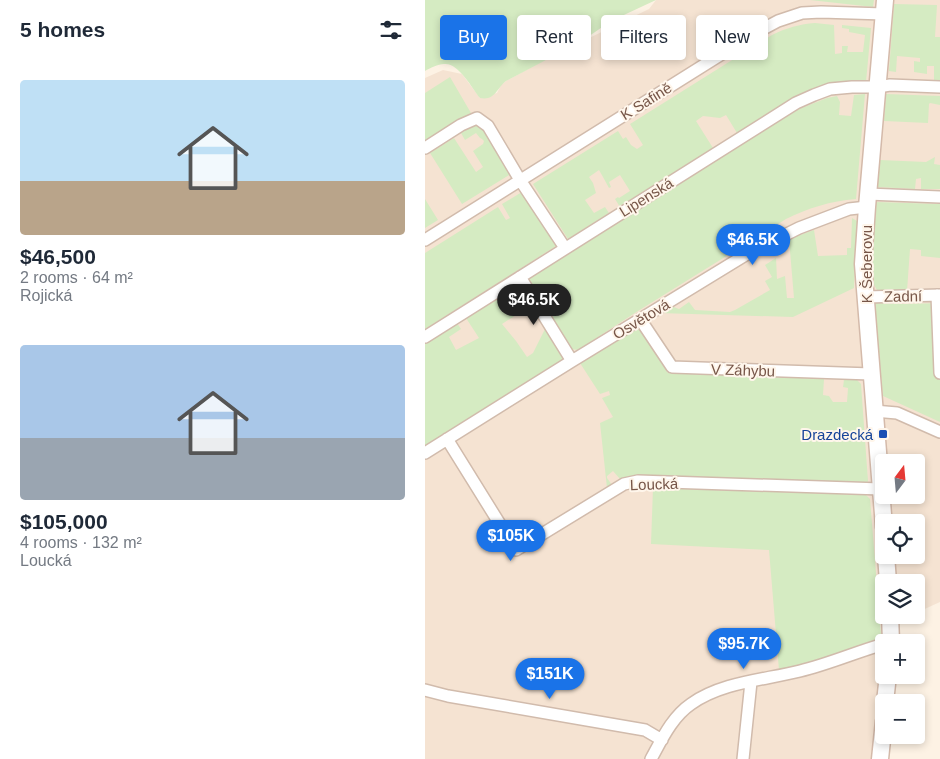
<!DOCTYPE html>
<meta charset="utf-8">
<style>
:root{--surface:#fff;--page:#f2f2f3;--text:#1f2937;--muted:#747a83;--accent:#1a73e8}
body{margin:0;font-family:Helvetica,sans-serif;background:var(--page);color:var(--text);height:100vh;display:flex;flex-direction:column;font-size:19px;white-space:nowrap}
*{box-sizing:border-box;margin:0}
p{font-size:16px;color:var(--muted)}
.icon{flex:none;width:28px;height:28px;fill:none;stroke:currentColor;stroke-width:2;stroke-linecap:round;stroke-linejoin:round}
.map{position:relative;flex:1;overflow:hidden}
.side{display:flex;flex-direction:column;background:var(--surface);width:425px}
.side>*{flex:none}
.guide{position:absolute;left:15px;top:15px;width:425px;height:45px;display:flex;gap:10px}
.needle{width:32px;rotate:16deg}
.fabs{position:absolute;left:450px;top:454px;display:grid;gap:10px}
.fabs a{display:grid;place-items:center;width:50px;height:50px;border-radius:5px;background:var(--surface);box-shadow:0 2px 8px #0003;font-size:25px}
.price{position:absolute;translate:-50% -42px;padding:0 11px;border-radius:18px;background:var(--accent);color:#fff;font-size:16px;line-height:32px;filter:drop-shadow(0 1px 2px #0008)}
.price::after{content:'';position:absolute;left:50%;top:30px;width:15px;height:11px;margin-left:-8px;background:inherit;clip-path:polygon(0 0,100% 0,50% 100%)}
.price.active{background:#222;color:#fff}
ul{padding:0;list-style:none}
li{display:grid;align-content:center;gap:10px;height:265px;padding:0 20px}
li span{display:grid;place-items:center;height:155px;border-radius:5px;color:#555}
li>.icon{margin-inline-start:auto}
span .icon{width:90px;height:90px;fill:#fffc;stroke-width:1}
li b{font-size:21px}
h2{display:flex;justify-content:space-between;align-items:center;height:60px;padding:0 20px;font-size:21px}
.tag{padding:0 18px;border-radius:5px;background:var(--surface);box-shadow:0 2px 8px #0003;font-size:18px;line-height:45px}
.tag.active{background:var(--accent);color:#fff}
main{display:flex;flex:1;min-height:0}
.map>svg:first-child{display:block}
</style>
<main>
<section class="side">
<h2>5 homes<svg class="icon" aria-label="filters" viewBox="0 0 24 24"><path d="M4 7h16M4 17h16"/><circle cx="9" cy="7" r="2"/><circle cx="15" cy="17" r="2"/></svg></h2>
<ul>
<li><span style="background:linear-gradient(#bfe0f5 65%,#b9a48a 0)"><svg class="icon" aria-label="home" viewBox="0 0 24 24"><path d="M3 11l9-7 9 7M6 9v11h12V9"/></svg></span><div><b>$46,500</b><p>2 rooms · 64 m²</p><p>Rojická</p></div></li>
<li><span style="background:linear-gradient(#a9c7e8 60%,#9aa5b1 0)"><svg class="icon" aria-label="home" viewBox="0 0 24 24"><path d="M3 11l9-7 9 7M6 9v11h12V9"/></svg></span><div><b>$105,000</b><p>4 rooms · 132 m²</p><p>Loucká</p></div></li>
</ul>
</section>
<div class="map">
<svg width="515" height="759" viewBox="0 0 515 759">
<rect width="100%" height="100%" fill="#fdf2e4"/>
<path fill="#f5e3d2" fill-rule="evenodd" d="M 231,0 L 515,0 L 515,602 L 491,613 L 491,582 L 459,582 L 459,615 L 484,615 L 455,619 L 456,635 L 453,640 L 455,667 L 447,759 L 0,759 L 0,78 L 18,70 L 37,74 L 55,98 L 72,93 L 76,85 L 81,81 L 123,58 L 224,9 ZM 459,462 L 491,462 L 491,495 L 459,495 ZM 459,522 L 491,522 L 491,555 L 459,555 Z"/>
<path fill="#d5ebc2" d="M 0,0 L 231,0 L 186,21 L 157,41 L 81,81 C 71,89 70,101 55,98 C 47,88 33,62 19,64 C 13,64 5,68 0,71 Z
M 385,0 L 449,0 L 448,7 Z
M 469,4 L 512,5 L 510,37 L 515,37 L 515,81 L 509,81 L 509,66 L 502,66 L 502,74 L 489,72 L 489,61 L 495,62 L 495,58 L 472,56 L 471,72 L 464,71 Z
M 390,23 L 409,25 L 410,54 L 417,53 L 417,46 L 423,46 L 422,52 L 438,52 L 440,35 L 424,32 L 424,29 L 417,28 L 417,25 L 446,28 L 441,82 L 387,90 L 361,102 L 312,133 L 301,115 L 295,118 L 278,116 L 271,121 L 288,148 L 195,207 L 190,199 L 193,197 L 194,198 L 205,191 L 195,175 L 184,182 L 186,187 L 184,188 L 178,177 L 174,170 L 164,177 L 168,183 L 171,193 L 160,200 L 169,213 L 180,207 L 184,213 L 143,239 L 108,184 L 193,131 L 198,139 L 201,137 L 206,145 L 212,149 L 218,145 L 205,124 L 347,35 C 361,28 375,24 390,23 Z
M 25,77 L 46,113 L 0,142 L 0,93 Z
M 440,94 L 431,199 C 405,201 384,208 361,219 L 213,311 L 153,350 L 146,349 L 105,283 L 105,277 L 374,109 L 402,98 L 412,96 L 415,102 L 414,115 L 426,116 L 429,95 Z
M 461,94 L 515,96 L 515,105 L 505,103 L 504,104 L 503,123 L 459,121 Z
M 54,123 L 86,174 L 37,204 L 5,153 L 29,138 L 51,172 L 58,167 L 48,151 L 58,144 L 59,141 L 57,139 L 55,138 L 51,133 L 40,140 L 36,133 Z
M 510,157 L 509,164 L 515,165 L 515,189 L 496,189 L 496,178 L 491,179 L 490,189 L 452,187 L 455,160 L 501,162 Z
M 97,192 L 131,246 L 0,329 L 0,253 L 73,207 L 81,220 L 85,218 L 77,204 Z
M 0,199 L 13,220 L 0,228 Z
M 451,202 L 515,204 L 515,258 L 496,256 L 496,250 L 485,249 L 482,291 L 455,291 L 452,290 L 449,285 L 447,253 Z
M 427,218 L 432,221 L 429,288 L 368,317 L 234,313 L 246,306 L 254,309 L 264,302 L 270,310 L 305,312 L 310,310 L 345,290 L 340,281 L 347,277 L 340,265 L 351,258 L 352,279 L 360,276 L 362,298 L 369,298 L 364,239 L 389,230 L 393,256 L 422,255 L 422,248 L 426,248 Z
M 92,286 L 105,306 L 77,324 L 91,341 L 102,357 L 108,353 L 120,329 L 139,359 L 0,447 L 0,343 L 32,323 L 36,329 L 24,337 L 31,350 L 54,338 L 41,318 Z
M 449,303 L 480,304 L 515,303 L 515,422 L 458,396 Z
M 213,326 L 243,373 L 399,379 L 398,395 L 404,396 L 408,402 L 422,402 L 423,388 L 418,387 L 419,380 L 432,380 L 436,384 L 443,481 L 442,483 L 213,476 L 205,476 L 195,479 L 188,471 L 182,476 L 182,478 L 187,485 L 182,488 L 175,423 L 188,417 L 177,398 L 185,395 L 184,391 L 175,394 L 155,363 Z
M 228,488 L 441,495 L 445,499 L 456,635 L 453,640 L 415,655 L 354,670 L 344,550 L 226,544 Z"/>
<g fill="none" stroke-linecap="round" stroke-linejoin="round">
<g stroke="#d1bbac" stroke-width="14">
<path id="street" d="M 0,148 L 36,125 L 52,118 L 63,126 L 95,180 L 140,248
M 443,194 L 515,197
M 0,240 L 327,35 L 353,21 L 377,13 L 396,12 L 459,14
M 95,277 L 147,361
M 512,295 L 515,373
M 441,297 L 515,295
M 215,319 L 247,367 L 446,374
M 0,337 L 371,103 L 389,95 L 405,89 L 427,87 L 453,87 L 465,85 L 515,87
M 449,411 L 472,413 L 515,432
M 22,439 L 91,550 L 199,484 L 213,481 L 456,489
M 0,453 L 147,361 L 322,254 L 374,228 L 424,209 L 442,207
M 0,690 L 23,696 L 220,730 L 237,740
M 226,759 C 237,739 247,717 266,704 C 297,682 339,680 375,671 C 404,664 431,652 459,644
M 318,759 L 326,682"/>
</g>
<g stroke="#d4baaa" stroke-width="19">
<path id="secondary" d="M 459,527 L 438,264 L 442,207 L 460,0
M 461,555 L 463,582
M 465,615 L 466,642
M 460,702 L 463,675
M 455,759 L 459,721"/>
</g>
<use href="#street" stroke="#fff" stroke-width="11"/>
<use href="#secondary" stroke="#fff" stroke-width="16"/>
</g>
<rect fill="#1a4fb4" stroke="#fff6eb" stroke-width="2" x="453" y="429" width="10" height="10" rx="2.5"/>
<g text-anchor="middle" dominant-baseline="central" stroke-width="4" stroke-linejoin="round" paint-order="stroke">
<g font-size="15" fill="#775648" stroke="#fff6eb">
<text transform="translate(221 101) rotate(-32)">K Safině</text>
<text transform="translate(221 197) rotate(-32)">Lipenská</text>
<text transform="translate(441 264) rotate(-90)">K Šeberovu</text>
<text transform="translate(478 296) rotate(-1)">Zadní</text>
<text transform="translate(216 319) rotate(-31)">Osvětová</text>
<text transform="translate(318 370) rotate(2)">V Záhybu</text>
<text transform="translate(229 484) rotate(-2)">Loucká</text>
</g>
<g font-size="15" fill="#164399" stroke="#fff6eb" text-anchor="end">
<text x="448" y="434">Drazdecká</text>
</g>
</g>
</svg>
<div class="fabs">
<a><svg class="needle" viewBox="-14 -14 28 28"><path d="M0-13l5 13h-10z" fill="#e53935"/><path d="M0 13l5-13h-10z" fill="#747a83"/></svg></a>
<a><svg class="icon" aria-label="locate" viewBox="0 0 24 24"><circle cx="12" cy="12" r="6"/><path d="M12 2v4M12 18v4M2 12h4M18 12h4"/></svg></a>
<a><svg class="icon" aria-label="layers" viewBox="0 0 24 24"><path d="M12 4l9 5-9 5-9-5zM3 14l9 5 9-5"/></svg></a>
<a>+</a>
<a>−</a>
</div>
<b class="price" style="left:328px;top:266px">$46.5K</b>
<b class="price active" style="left:109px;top:326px">$46.5K</b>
<b class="price" style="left:86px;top:562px">$105K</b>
<b class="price" style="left:319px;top:670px">$95.7K</b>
<b class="price" style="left:125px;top:700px">$151K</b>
<div class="guide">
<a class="tag active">Buy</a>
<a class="tag">Rent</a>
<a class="tag">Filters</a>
<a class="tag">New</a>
</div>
</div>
</main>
